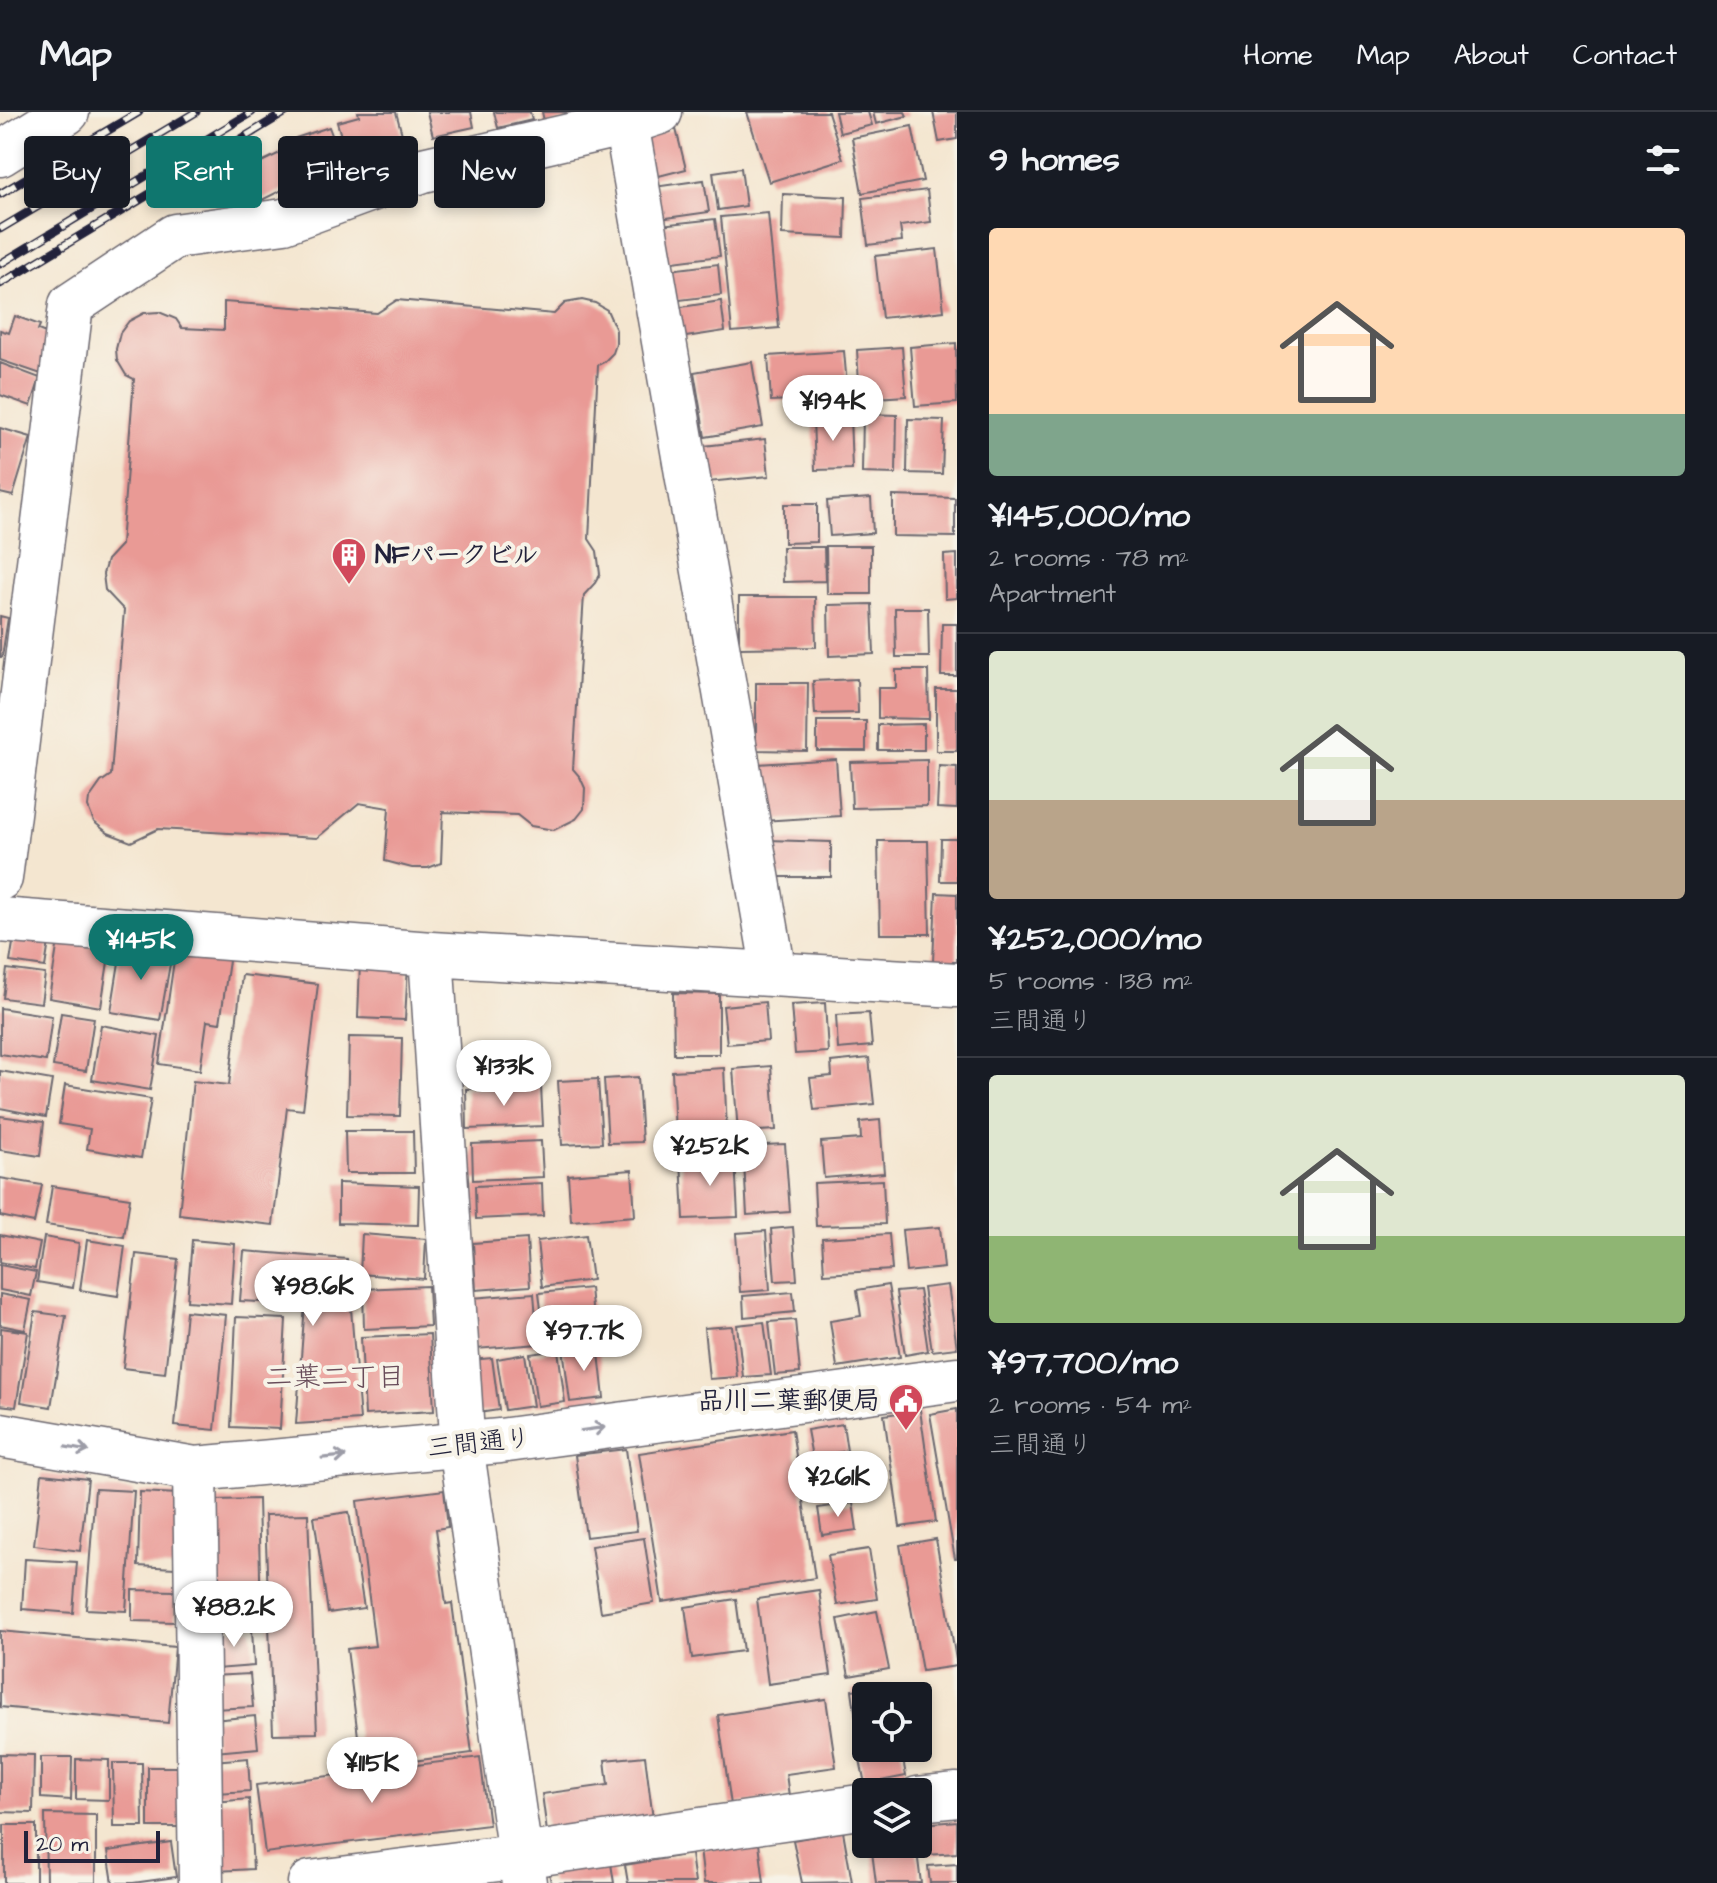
<!DOCTYPE html>
<meta charset="utf-8">
<style>
:root{--surface:#171b24;--page:#20242c;--text:#f1f3f6;--muted:#9ea1a6;--line:#363941;--accent:#0f766e}
body{margin:0;font-family:"Architects Daughter","Klee One",sans-serif;background:var(--page);color:var(--text);height:100vh;display:flex;flex-direction:column;font-size:30px;white-space:nowrap}
*{box-sizing:border-box;margin:0}
p{font-size:26px;color:var(--muted)}
.icon{flex:none;width:44px;height:44px;fill:none;stroke:currentColor;stroke-width:2;stroke-linecap:round;stroke-linejoin:round}
.map{position:relative;flex:1;overflow:hidden}
.panel{display:flex;flex-direction:column;background:var(--surface);width:760px}
.panel>*{flex:none}
.hud{position:absolute;left:24px;top:24px;width:760px;height:72px;display:flex;gap:16px}
.controls{position:absolute;left:852px;top:1570px;display:grid;gap:16px}
.controls a{display:grid;place-items:center;width:80px;height:80px;border-radius:8px;background:var(--surface);box-shadow:0 4px 12px #0003;font-size:40px}
.scale{position:absolute;left:24px;bottom:20px;width:136px;box-sizing:border-box;padding-left:8px;border:4px solid #22223b;border-top:0;font-size:22px;line-height:28px;white-space:nowrap;color:#22223b;-webkit-text-stroke:6px #f7f3e8;paint-order:stroke}
.price{position:absolute;translate:-50% -68px;padding:0 18px;border-radius:28px;background:#fff;color:#222;font-size:26px;line-height:52px;filter:drop-shadow(0 2px 4px #0008)}
.price::after{content:'';position:absolute;left:50%;top:48px;width:24px;height:18px;margin-left:-12px;background:inherit;clip-path:polygon(0 0,100% 0,50% 100%)}
.price.active{background:var(--accent);color:#fff}
ul{padding:0;list-style:none}
li{display:grid;align-content:center;gap:16px;height:424px;padding:0 32px}
li+li{border-top:2px solid var(--line)}
li span{display:grid;place-items:center;height:248px;border-radius:8px;color:#555}
li>.icon{margin-inline-start:auto}
span .icon{width:144px;height:144px;fill:#fffc;stroke-width:1}
li b{font-size:34px}
h2{display:flex;justify-content:space-between;align-items:center;height:96px;padding:0 32px;font-size:34px}
.tag{padding:0 28px;border-radius:8px;background:var(--surface);box-shadow:0 4px 12px #0003;font-size:28px;line-height:72px}
.tag.active{background:var(--accent);color:#fff}
header{display:flex;align-items:center;gap:48px;box-sizing:border-box;height:112px;padding:0 40px;background:var(--surface);border-bottom:2px solid var(--line)}
header strong{font-size:38px}
nav{display:flex;gap:44px;margin-inline-start:auto;font-size:28px}
main{display:flex;flex:1;min-height:0}
.map>svg:first-child{display:block}
</style>
<header>
<strong>Map</strong>
<nav><a>Home</a><a>Map</a><a>About</a><a>Contact</a></nav>
</header>
<main>
<div class="map">
<svg width="957" height="1771" viewBox="0 0 957 1771">
<rect width="100%" height="100%" fill="#f7f3e8"/>
<filter id="ink" filterUnits="userSpaceOnUse"><feTurbulence type="fractalNoise" baseFrequency=".0125" numOctaves="2"/><feDisplacementMap in="SourceGraphic" scale="16" xChannelSelector="R" yChannelSelector="G"/><feConvolveMatrix kernelMatrix="1 2 1 2 8 2 1 2 1" color-interpolation-filters="sRGB"/></filter>
<filter id="wash" filterUnits="userSpaceOnUse"><feTurbulence type="fractalNoise" baseFrequency=".006" numOctaves="4" result="noise"/><feDisplacementMap in="SourceGraphic" scale="32" xChannelSelector="R" yChannelSelector="G"/><feGaussianBlur stdDeviation="1.8" result="paint"/><feColorMatrix in="noise" values="0 0 0 0 0 0 0 0 0 0 0 0 0 0 0 0 0 1.4 0 .05"/><feComposite in="paint" operator="in"/></filter>
<g filter="url(#wash)">
<rect width="100%" height="100%" fill="#f4e6d0"/>
<g id="blocks">
<path fill="#e99a95" d="M 358,0 L 396,0 L 407,41 L 350,56 L 337,10 L 359,4 Z
M 427,0 L 471,0 L 474,15 L 433,24 Z
M 494,0 L 530,0 L 532,8 L 498,16 Z
M 542,0 L 566,0 L 568,7 L 545,13 Z
M 747,0 L 828,0 L 843,47 L 769,70 Z
M 835,0 L 868,0 L 872,13 L 840,21 Z
M 873,0 L 905,0 L 907,4 L 876,12 Z
M 933,0 L 957,0 L 957,27 L 939,30 Z
M 912,14 L 923,69 L 862,81 L 852,26 Z
M 329,15 L 345,58 L 311,69 L 296,26 Z
M 676,17 L 686,57 L 651,66 L 641,26 Z
M 288,37 L 304,67 L 262,88 L 247,57 Z
M 741,56 L 746,94 L 718,98 L 713,60 Z
M 704,68 L 709,100 L 659,107 L 654,75 Z
M 927,78 L 931,110 L 900,114 L 902,129 L 868,133 L 862,86 Z
M 783,82 L 846,85 L 845,126 L 782,123 Z
M 768,101 L 779,216 L 732,220 L 721,105 Z
M 715,107 L 720,144 L 666,151 L 661,113 Z
M 937,137 L 944,199 L 882,206 L 875,144 Z
M 718,152 L 721,183 L 672,189 L 669,158 Z
M 397,188 L 554,202 L 565,191 L 582,188 L 595,191 L 607,198 L 616,218 L 616,232 L 613,241 L 604,250 L 598,253 L 589,427 L 597,439 L 600,462 L 595,471 L 584,483 L 573,657 L 580,665 L 585,676 L 584,697 L 576,707 L 554,718 L 531,714 L 517,703 L 443,700 L 441,751 L 428,756 L 412,756 L 385,749 L 389,696 L 359,691 L 317,726 L 158,717 L 131,730 L 108,721 L 94,710 L 88,695 L 89,687 L 101,670 L 111,663 L 124,498 L 105,478 L 103,462 L 107,448 L 121,433 L 134,267 L 126,263 L 117,248 L 116,237 L 120,221 L 129,209 L 144,201 L 159,200 L 176,207 L 182,216 L 224,218 L 224,190 L 377,201 Z
M 721,189 L 725,219 L 679,226 L 675,196 Z
M 15,204 L 40,213 L 38,218 L 48,222 L 41,262 L 0,248 L 0,218 L 9,221 Z
M 956,231 L 957,291 L 915,294 L 910,235 Z
M 902,235 L 906,284 L 860,287 L 857,238 Z
M 844,239 L 848,285 L 771,289 L 768,244 Z
M 752,250 L 763,315 L 705,325 L 694,260 Z
M 0,251 L 40,266 L 31,294 L 0,283 Z
M 863,302 L 897,303 L 896,362 L 862,361 Z
M 850,304 L 852,357 L 815,358 L 813,306 Z
M 908,307 L 944,308 L 942,362 L 907,361 Z
M 0,316 L 31,325 L 13,384 L 0,381 Z
M 765,327 L 769,364 L 708,370 L 704,334 Z
M 893,384 L 955,386 L 955,425 L 893,424 Z
M 871,386 L 873,421 L 830,424 L 827,389 Z
M 784,392 L 817,392 L 817,430 L 784,431 Z
M 826,434 L 871,434 L 871,482 L 827,482 Z
M 782,435 L 824,435 L 825,469 L 783,470 Z
M 957,442 L 957,486 L 945,487 L 944,443 Z
M 739,485 L 815,485 L 816,535 L 739,536 Z
M 872,492 L 874,542 L 829,544 L 828,493 Z
M 895,496 L 928,496 L 929,545 L 896,545 Z
M 0,504 L 8,506 L 2,545 L 0,545 Z
M 942,512 L 957,512 L 957,564 L 941,564 Z
M 896,558 L 928,558 L 929,607 L 878,606 L 878,576 L 896,576 Z
M 857,567 L 858,601 L 815,602 L 813,569 Z
M 756,571 L 808,571 L 807,639 L 756,638 Z
M 936,577 L 957,577 L 957,639 L 936,639 Z
M 817,609 L 866,609 L 866,639 L 817,639 Z
M 924,612 L 924,638 L 878,638 L 878,613 Z
M 836,647 L 840,704 L 762,709 L 758,652 Z
M 927,648 L 927,694 L 852,696 L 850,650 Z
M 939,654 L 957,655 L 957,697 L 937,696 Z
M 941,727 L 957,727 L 957,769 L 940,769 Z
M 768,728 L 831,730 L 831,765 L 776,765 Z
M 878,729 L 928,729 L 930,822 L 880,822 Z
M 936,781 L 957,782 L 957,850 L 933,850 Z
M 14,825 L 49,830 L 45,855 L 10,850 Z
M 58,829 L 110,837 L 101,895 L 49,886 Z
M 122,832 L 172,841 L 160,908 L 111,900 Z
M 176,835 L 230,842 L 220,911 L 207,909 L 200,958 L 159,952 Z
M 360,850 L 408,852 L 405,908 L 358,906 Z
M 7,857 L 45,862 L 41,891 L 3,886 Z
M 242,863 L 318,872 L 303,998 L 287,996 L 273,1113 L 179,1102 L 193,969 L 229,973 Z
M 673,881 L 719,882 L 719,942 L 674,942 Z
M 765,890 L 768,929 L 727,932 L 723,894 Z
M 825,891 L 828,940 L 795,942 L 791,893 Z
M 0,896 L 52,904 L 46,949 L 0,942 Z
M 61,901 L 94,906 L 86,959 L 53,954 Z
M 869,901 L 872,934 L 838,937 L 836,903 Z
M 101,913 L 159,924 L 150,978 L 92,968 Z
M 349,925 L 402,926 L 400,1004 L 347,1003 Z
M 869,946 L 874,992 L 814,998 L 810,966 L 832,964 L 831,950 Z
M 771,954 L 776,1018 L 738,1020 L 733,957 Z
M 724,956 L 727,1019 L 675,1021 L 672,959 Z
M 0,959 L 52,968 L 46,1005 L 0,996 Z
M 638,965 L 642,1030 L 608,1031 L 604,967 Z
M 598,967 L 602,1031 L 562,1033 L 558,969 Z
M 65,973 L 151,987 L 141,1046 L 87,1037 L 90,1017 L 59,1012 Z
M 541,974 L 543,1014 L 467,1017 L 466,977 Z
M 0,1004 L 44,1010 L 40,1044 L 0,1038 Z
M 880,1008 L 884,1061 L 824,1066 L 821,1030 L 861,1027 L 860,1010 Z
M 345,1019 L 413,1019 L 414,1061 L 346,1061 Z
M 541,1029 L 543,1065 L 473,1068 L 472,1032 Z
M 785,1032 L 790,1100 L 747,1103 L 743,1034 Z
M 735,1046 L 738,1105 L 684,1107 L 681,1048 Z
M 632,1058 L 635,1104 L 571,1109 L 568,1063 Z
M 0,1066 L 42,1073 L 34,1111 L 0,1104 Z
M 883,1068 L 885,1112 L 816,1114 L 814,1071 Z
M 338,1071 L 419,1074 L 418,1113 L 338,1111 Z
M 542,1071 L 543,1104 L 476,1107 L 475,1074 Z
M 52,1074 L 130,1086 L 124,1125 L 46,1113 Z
M 793,1115 L 797,1168 L 775,1169 L 771,1117 Z
M 940,1115 L 944,1156 L 906,1160 L 902,1118 Z
M 766,1119 L 770,1178 L 740,1180 L 736,1121 Z
M 362,1122 L 426,1127 L 424,1167 L 360,1162 Z
M 889,1122 L 892,1158 L 824,1162 L 822,1126 Z
M 0,1123 L 40,1131 L 35,1157 L 0,1150 Z
M 586,1123 L 592,1168 L 542,1175 L 537,1129 Z
M 44,1125 L 79,1131 L 73,1176 L 37,1170 Z
M 527,1127 L 530,1174 L 476,1178 L 473,1131 Z
M 87,1128 L 125,1134 L 118,1184 L 80,1178 Z
M 192,1128 L 235,1132 L 231,1192 L 187,1189 Z
M 244,1139 L 347,1147 L 360,1308 L 296,1312 L 305,1192 L 240,1189 Z
M 136,1142 L 178,1147 L 165,1261 L 123,1256 Z
M 0,1153 L 36,1160 L 31,1184 L 0,1178 Z
M 888,1173 L 900,1245 L 837,1255 L 830,1209 L 861,1204 L 857,1178 Z
M 948,1173 L 957,1236 L 932,1239 L 923,1176 Z
M 428,1174 L 430,1214 L 364,1217 L 363,1177 Z
M 590,1176 L 595,1225 L 545,1230 L 539,1181 Z
M 919,1178 L 928,1239 L 905,1243 L 896,1180 Z
M 793,1180 L 795,1200 L 744,1205 L 743,1184 Z
M 534,1181 L 538,1232 L 476,1237 L 472,1186 Z
M 0,1182 L 31,1188 L 25,1218 L 0,1213 Z
M 186,1199 L 226,1203 L 215,1318 L 175,1314 Z
M 35,1200 L 66,1204 L 51,1295 L 21,1290 Z
M 236,1205 L 286,1207 L 280,1317 L 231,1315 Z
M 795,1208 L 800,1261 L 775,1263 L 769,1210 Z
M 764,1210 L 771,1263 L 743,1265 L 737,1213 Z
M 732,1214 L 737,1265 L 709,1267 L 704,1216 Z
M 1,1216 L 28,1220 L 16,1295 L 0,1293 Z
M 430,1222 L 434,1299 L 365,1303 L 361,1225 Z
M 598,1232 L 604,1286 L 570,1290 L 563,1236 Z
M 558,1238 L 565,1290 L 537,1294 L 530,1242 Z
M 525,1242 L 533,1294 L 505,1298 L 497,1247 Z
M 492,1246 L 499,1298 L 478,1301 L 471,1248 Z
M 957,1297 L 957,1447 L 955,1447 L 930,1302 Z
M 920,1298 L 936,1410 L 900,1415 L 884,1303 Z
M 843,1312 L 847,1339 L 812,1345 L 807,1318 Z
M 792,1318 L 815,1466 L 662,1490 L 639,1341 Z
M 626,1337 L 637,1419 L 586,1425 L 575,1343 Z
M 848,1351 L 852,1379 L 817,1384 L 813,1357 Z
M 42,1362 L 88,1367 L 80,1439 L 34,1433 Z
M 95,1377 L 134,1379 L 126,1499 L 86,1497 Z
M 444,1378 L 448,1415 L 436,1417 L 446,1492 L 452,1491 L 472,1641 L 362,1656 L 347,1537 L 375,1534 L 357,1389 Z
M 140,1380 L 178,1382 L 175,1456 L 138,1454 Z
M 258,1387 L 261,1501 L 217,1502 L 214,1388 Z
M 853,1391 L 857,1418 L 822,1423 L 818,1396 Z
M 349,1400 L 364,1496 L 328,1501 L 314,1405 Z
M 308,1402 L 317,1621 L 273,1622 L 265,1403 Z
M 644,1426 L 654,1491 L 601,1500 L 591,1434 Z
M 936,1427 L 957,1554 L 922,1559 L 900,1433 Z
M 869,1437 L 877,1487 L 837,1493 L 828,1443 Z
M 25,1447 L 77,1450 L 73,1501 L 22,1497 Z
M 132,1478 L 175,1479 L 175,1510 L 132,1509 Z
M 819,1478 L 831,1563 L 768,1572 L 757,1487 Z
M 736,1487 L 743,1539 L 692,1546 L 685,1495 Z
M 877,1499 L 889,1557 L 849,1564 L 838,1507 Z
M 252,1517 L 254,1554 L 216,1557 L 213,1520 Z
M 0,1519 L 175,1535 L 168,1611 L 0,1595 Z
M 250,1562 L 253,1595 L 213,1597 L 211,1564 Z
M 889,1572 L 891,1584 L 866,1584 L 866,1619 L 858,1621 L 852,1578 Z
M 826,1587 L 836,1655 L 786,1662 L 789,1684 L 731,1693 L 718,1603 Z
M 255,1604 L 258,1636 L 215,1640 L 213,1608 Z
M 866,1631 L 866,1636 L 901,1636 L 906,1664 L 865,1672 L 857,1633 Z
M 0,1642 L 34,1643 L 33,1701 L 0,1700 Z
M 645,1644 L 653,1707 L 547,1720 L 542,1682 L 608,1673 L 605,1648 Z
M 41,1645 L 72,1645 L 71,1688 L 41,1686 Z
M 480,1645 L 489,1713 L 265,1741 L 256,1673 Z
M 248,1646 L 250,1679 L 215,1681 L 213,1649 Z
M 76,1647 L 109,1648 L 109,1688 L 76,1687 Z
M 113,1651 L 142,1651 L 143,1715 L 114,1715 Z
M 148,1655 L 184,1655 L 183,1715 L 148,1715 Z
M 249,1687 L 253,1757 L 217,1759 L 214,1690 Z
M 45,1702 L 96,1703 L 96,1771 L 46,1771 Z
M 957,1709 L 957,1741 L 926,1743 L 923,1712 Z
M 4,1713 L 36,1713 L 36,1771 L 4,1771 Z
M 843,1719 L 852,1770 L 802,1771 L 793,1728 Z
M 171,1730 L 176,1765 L 133,1771 L 113,1771 L 108,1739 Z
M 759,1731 L 764,1771 L 704,1771 L 700,1737 Z
M 871,1732 L 916,1732 L 921,1771 L 876,1771 Z
M 691,1742 L 695,1771 L 628,1771 L 625,1753 Z
M 610,1745 L 614,1771 L 551,1771 L 548,1754 Z
M 957,1752 L 957,1771 L 930,1771 L 928,1754 Z"/>
</g>
</g>
<g filter="url(#ink)">
<use href="#blocks" fill-opacity="0" stroke="#6c676f" stroke-width="2"/>
<g fill="none" stroke-linecap="round" stroke-linejoin="round">
<g stroke="#6c676f" stroke-width="47">
<path id="minor" d="M 626,11 L 774,861
M 0,42 L 67,0
M 0,766 L 71,193 L 175,124 L 284,109 L 423,58 L 626,11 L 660,0
M 0,808 L 431,842 L 957,873
M 431,842 L 464,1354 L 524,1771
M 195,1357 L 201,1771
M 918,1687 L 957,1683
M 310,1771 L 521,1744 L 866,1694"/>
</g>
<g stroke="#6c676f" stroke-width="47">
<path id="tertiary" d="M 0,1323 L 195,1357 L 500,1329 L 957,1267"/>
</g>
<use href="#minor" stroke="#fff" stroke-width="44"/>
<use href="#tertiary" stroke="#fff" stroke-width="44"/>
<g stroke="#22223b" stroke-width="9">
<path id="rail" d="M 0,82 L 139,0
M 0,117 L 196,0
M 0,152 L 252,0
M 0,172 L 286,0"/>
</g>
<use href="#rail" stroke="#f7f3e8" stroke-width="6" stroke-dasharray="18" stroke-linecap="butt"/>
</g>
<defs><path id="oneway-shaft" d="M-6 0H5M1.5-3L5.5 0L1.5 3" fill="none" stroke-width="1.6" stroke-linecap="round" stroke-linejoin="round" transform="scale(2)"/></defs>
<g stroke="#9c9ca7">
<use href="#oneway-shaft" transform="translate(593 1317) rotate(-8)"/>
<use href="#oneway-shaft" transform="translate(77 1337) rotate(10)"/>
<use href="#oneway-shaft" transform="translate(334 1345) rotate(-5)"/>
</g>
</g>
<defs>
<g id="building-pin" transform="scale(1.8)"><path d="M0 17L-7.5 6A9.5 9.5 0 1 1 7.5 6Z" fill="#d1495b" stroke="#f7f3e8"/><path d="M-4-6H4V6H1V3H-1V6H-4ZM-2.5-4.3h1.7v1.8h-1.7ZM.8-4.3h1.7v1.8H.8ZM-2.5-1h1.7V.8h-1.7ZM.8-1h1.7V.8H.8Z" fill="#fff"/></g>
<g id="civic-pin" transform="scale(1.8)"><path d="M0 17L-7.5 6A9.5 9.5 0 1 1 7.5 6Z" fill="#d1495b" stroke="#f7f3e8"/><path d="M-.6-6.5H3V-4.5H.6V-3L4-1V1h2V6H-6V1h2V-1L-.6-3ZM-1.2 2.5V6h2.4V2.5Z" fill="#fff"/></g>
</defs>
<g fill-rule="evenodd">
<use href="#building-pin" x="349" y="443"/>
<use href="#civic-pin" x="906" y="1289"/>
</g>
<g text-anchor="middle" dominant-baseline="central" stroke-width="8" stroke-linejoin="round" paint-order="stroke">
<g font-size="26" font-weight="bold" fill="#22223b" stroke="#f7f3e8" text-anchor="start">
<text x="375" y="443">NFパークビル</text>
<text x="880" y="1289" text-anchor="end">品川二葉郵便局</text>
</g>
<g font-size="26" fill="#22223b" stroke="#f7f3e8">
<text transform="translate(479 1331) rotate(-6)">三間通り</text>
</g>
<g font-size="28" fill="#684c5a" stroke="#f7f3e8">
<text x="335" y="1265">二葉二丁目</text>
</g>
</g>
</svg>
<div class="controls">
<a><svg class="icon" aria-label="locate" viewBox="0 0 24 24"><circle cx="12" cy="12" r="6"/><path d="M12 2v4M12 18v4M2 12h4M18 12h4"/></svg></a>
<a><svg class="icon" aria-label="layers" viewBox="0 0 24 24"><path d="M12 4l9 5-9 5-9-5zM3 14l9 5 9-5"/></svg></a>
</div>
<div class="scale">20 m</div>
<b class="price" style="left:833px;top:331px">¥194K</b>
<b class="price active" style="left:141px;top:870px">¥145K</b>
<b class="price" style="left:504px;top:996px">¥133K</b>
<b class="price" style="left:710px;top:1076px">¥252K</b>
<b class="price" style="left:313px;top:1216px">¥98.6K</b>
<b class="price" style="left:584px;top:1261px">¥97.7K</b>
<b class="price" style="left:838px;top:1407px">¥261K</b>
<b class="price" style="left:234px;top:1537px">¥88.2K</b>
<b class="price" style="left:372px;top:1693px">¥115K</b>
<div class="hud">
<a class="tag">Buy</a>
<a class="tag active">Rent</a>
<a class="tag">Filters</a>
<a class="tag">New</a>
</div>
</div>
<section class="panel">
<h2>9 homes<svg class="icon" aria-label="filters" viewBox="0 0 24 24"><path d="M4 7h16M4 17h16"/><circle cx="9" cy="7" r="2"/><circle cx="15" cy="17" r="2"/></svg></h2>
<ul>
<li><span style="background:linear-gradient(#ffd9b3 75%,#7fa58c 0)"><svg class="icon" aria-label="home" viewBox="0 0 24 24"><path d="M3 11l9-7 9 7M6 9v11h12V9"/></svg></span><div><b>¥145,000/mo</b><p>2 rooms · 78 m²</p><p>Apartment</p></div></li>
<li><span style="background:linear-gradient(#dfe7d0 60%,#b9a48a 0)"><svg class="icon" aria-label="home" viewBox="0 0 24 24"><path d="M3 11l9-7 9 7M6 9v11h12V9"/></svg></span><div><b>¥252,000/mo</b><p>5 rooms · 138 m²</p><p>三間通り</p></div></li>
<li><span style="background:linear-gradient(#dfe7d0 65%,#8fb573 0)"><svg class="icon" aria-label="home" viewBox="0 0 24 24"><path d="M3 11l9-7 9 7M6 9v11h12V9"/></svg></span><div><b>¥97,700/mo</b><p>2 rooms · 54 m²</p><p>三間通り</p></div></li>
</ul>
</section>
</main>
